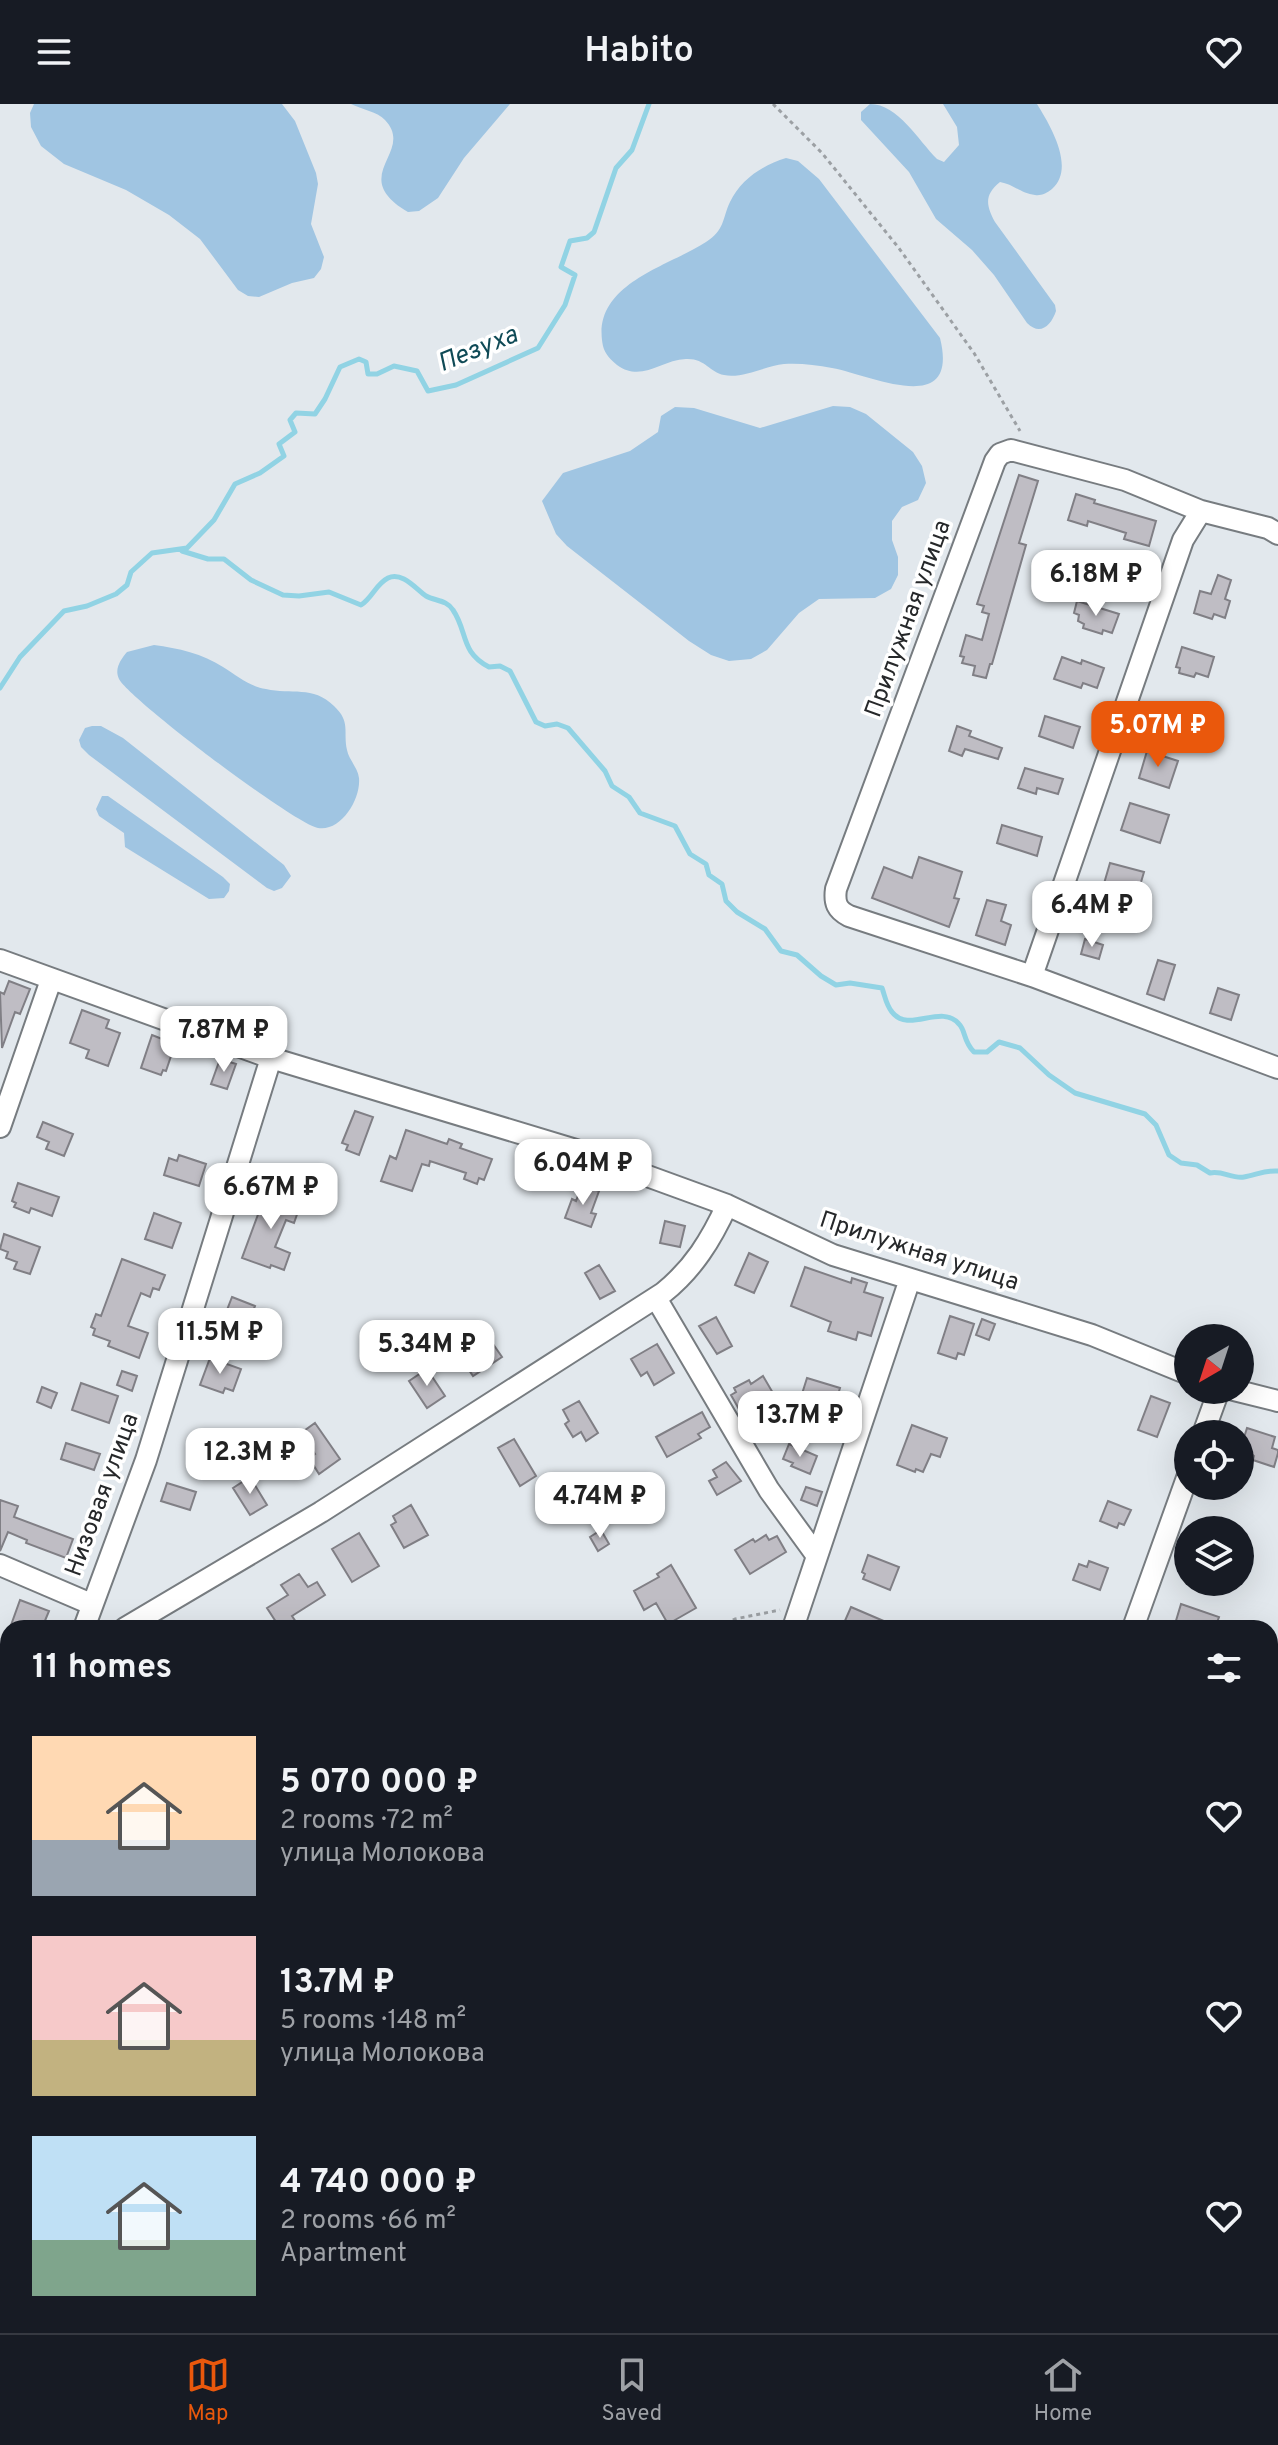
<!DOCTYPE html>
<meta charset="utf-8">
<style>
:root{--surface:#171b24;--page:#20242c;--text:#f1f3f6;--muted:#9ea1a6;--line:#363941;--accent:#ea580c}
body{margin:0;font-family:Overpass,sans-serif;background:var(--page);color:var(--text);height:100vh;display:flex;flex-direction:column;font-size:30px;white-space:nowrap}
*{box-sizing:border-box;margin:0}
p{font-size:26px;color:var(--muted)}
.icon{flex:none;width:44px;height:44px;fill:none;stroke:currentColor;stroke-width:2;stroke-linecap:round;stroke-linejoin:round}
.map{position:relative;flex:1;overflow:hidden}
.drawer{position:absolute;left:0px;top:1516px;width:1278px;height:714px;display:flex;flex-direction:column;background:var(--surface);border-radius:24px 24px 0 0;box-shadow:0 8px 32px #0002}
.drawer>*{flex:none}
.needle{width:52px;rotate:219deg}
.tools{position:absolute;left:1174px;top:1220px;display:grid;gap:16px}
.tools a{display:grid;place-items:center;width:80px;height:80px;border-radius:50%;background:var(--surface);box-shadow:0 8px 32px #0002;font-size:40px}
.price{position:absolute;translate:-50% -68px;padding:0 18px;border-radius:16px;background:#fff;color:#222;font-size:26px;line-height:52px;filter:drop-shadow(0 2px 4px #0008)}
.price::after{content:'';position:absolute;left:50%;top:48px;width:24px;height:18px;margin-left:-12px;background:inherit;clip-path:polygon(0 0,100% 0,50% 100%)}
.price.on{background:var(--accent);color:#fff}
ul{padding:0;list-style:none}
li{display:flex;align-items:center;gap:24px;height:200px;padding:0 32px}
li span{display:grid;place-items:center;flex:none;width:224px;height:160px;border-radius:0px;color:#555}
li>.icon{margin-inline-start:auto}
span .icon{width:96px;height:96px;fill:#fffc;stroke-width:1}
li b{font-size:34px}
h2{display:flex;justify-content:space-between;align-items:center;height:96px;padding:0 32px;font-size:34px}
header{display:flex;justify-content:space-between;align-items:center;height:104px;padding:0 32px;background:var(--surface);font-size:36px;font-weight:600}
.menu{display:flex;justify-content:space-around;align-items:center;height:112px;border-top:2px solid var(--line);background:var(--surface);font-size:22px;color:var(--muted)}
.menu a{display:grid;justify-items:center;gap:4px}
.menu .on{color:var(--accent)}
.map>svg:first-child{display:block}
</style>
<header><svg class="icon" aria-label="menu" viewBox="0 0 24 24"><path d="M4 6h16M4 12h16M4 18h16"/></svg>Habito<svg class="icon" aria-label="heart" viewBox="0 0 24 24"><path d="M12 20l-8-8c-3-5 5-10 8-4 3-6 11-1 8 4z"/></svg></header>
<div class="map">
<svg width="1278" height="2229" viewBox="0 0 1278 2229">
<rect width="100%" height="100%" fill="#e2e8ed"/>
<path fill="#d0dde7" d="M 1270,2193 L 1278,2196 L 1278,2229 L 1226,2229 L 1228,2222 L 1270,2222 Z"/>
<path fill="#a0c5e2" d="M 34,0 L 282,0 L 295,17 L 316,69 L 318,80 L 311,120 L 324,153 L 321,165 L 314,174 L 292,179 L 259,193 L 248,192 L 238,186 L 200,135 L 169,111 L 126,86 L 64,60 L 41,42 L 31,23 L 30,9 Z
M 351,0 L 510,0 L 464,54 L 438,94 L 419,107 L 408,108 C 346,71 416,49 385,16 C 378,8 361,5 351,0 Z
M 870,0 C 898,0 918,36 937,55 L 944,58 L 959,41 L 957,23 L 943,0 L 1037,0 C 1050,21 1076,64 1052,85 C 1047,89 1041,92 1035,91 C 1022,90 1013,80 1000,78 C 984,91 986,101 995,118 L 1055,201 L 1056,207 C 1051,222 1040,232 1027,219 L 994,171 L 972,146 L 936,115 L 909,68 L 861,16 L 861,8 Z
M 786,54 L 798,57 L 819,75 L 940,234 C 960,315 871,271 832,264 C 816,261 800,259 784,260 C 765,262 742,275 724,271 C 709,268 705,254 686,255 C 660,256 642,279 617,261 C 611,256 605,250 603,242 C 590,180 668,163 706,138 C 725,126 722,115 730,98 C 741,75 763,61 786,54 Z
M 833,302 L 850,303 L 866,310 L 913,348 L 922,362 L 926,379 L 918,396 L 902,403 L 892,417 L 892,436 L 898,453 L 898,471 L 891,485 L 875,494 L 819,495 L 799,509 L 767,546 L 751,555 L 729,557 L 711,551 L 689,537 L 567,442 L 556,430 L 542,397 L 563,369 L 630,347 L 658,328 L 661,312 L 675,303 L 694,304 L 760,324 Z
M 154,541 C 178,544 203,550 223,563 C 238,572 248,582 266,585 C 291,591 313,581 334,602 C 351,618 343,627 347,646 C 349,656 358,664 359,674 C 361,695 341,728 318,724 C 296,721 129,595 119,575 C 114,565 121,555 127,548 Z
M 92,622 L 101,622 L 123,634 L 284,761 L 291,772 L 282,784 L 274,787 L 267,784 L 89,651 L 81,643 L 79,636 L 85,624 Z
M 102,692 L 108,692 L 223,773 L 230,780 L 229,787 L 224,794 L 209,795 L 125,743 L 124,729 L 99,712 L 96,705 Z"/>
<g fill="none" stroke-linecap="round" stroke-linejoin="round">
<path stroke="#91d3e4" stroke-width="5" d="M 182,447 L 208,455 L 224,455 L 251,476 L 283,491 L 299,492 L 329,488 L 361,501 C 372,494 376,480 388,474 C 402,467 416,485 426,492 C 435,497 447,496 453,506 C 468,528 460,548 489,563 L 500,562 L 510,567 L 536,618 L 545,622 L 557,620 L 568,624 L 605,667 L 612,682 L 629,693 L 640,709 L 675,722 L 690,750 L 706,760 L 709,771 L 722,780 L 726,797 L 737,808 L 765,825 L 781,847 L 797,851 L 821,872 L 836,881 L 850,879 L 882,884 C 885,892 886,901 892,908 C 909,930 941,899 959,920 C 966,927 963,937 974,948 L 987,948 L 999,938 L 1020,944 L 1049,971 L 1075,989 L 1145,1010 L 1156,1021 L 1169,1051 L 1181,1059 L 1197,1061 L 1210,1069 C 1222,1066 1232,1075 1244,1073 C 1256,1071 1265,1066 1278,1067
M 0,584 L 20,553 L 64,507 L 87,502 L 116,490 L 127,481 L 131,468 L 152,449 L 187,444 L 214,416 L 235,380 L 260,369 L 284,352 L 279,340 L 295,328 L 290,316 L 296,309 L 315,310 L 325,295 L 340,263 L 359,255 L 366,258 L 368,270 L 377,270 L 394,262 L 417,267 L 428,287 L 456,281 L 538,244 L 565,201 L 575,171 L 561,163 L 570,137 L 587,134 L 594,128 L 616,64 L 632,46 L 649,0"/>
</g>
<path fill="#bfbdc4" stroke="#807f85" stroke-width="2" d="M 1019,371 L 1038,377 L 1019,439 L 1026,441 L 992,560 L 990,560 L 986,574 L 973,571 L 975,562 L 962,559 L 964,553 L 960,552 L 966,531 L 982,536 L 989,510 L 982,508 L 984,502 L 977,500 Z
M 1076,390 L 1095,396 L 1094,399 L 1156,417 L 1149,442 L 1124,435 L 1126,429 L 1088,417 L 1087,422 L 1068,416 Z
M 1218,471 L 1231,476 L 1225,495 L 1230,497 L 1225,514 L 1214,510 L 1212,515 L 1194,509 L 1200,487 L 1211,490 Z
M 1077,497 L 1119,510 L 1112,529 L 1103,526 L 1102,530 L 1083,524 L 1084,520 L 1078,517 L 1079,511 L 1074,509 Z
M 1182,543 L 1214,553 L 1208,573 L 1196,569 L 1194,573 L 1179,569 L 1180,564 L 1176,563 Z
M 1062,553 L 1081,560 L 1082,556 L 1104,564 L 1097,584 L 1083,579 L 1081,584 L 1054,575 Z
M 1045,612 L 1080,623 L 1073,644 L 1039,632 Z
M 957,622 L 971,627 L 969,632 L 1002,644 L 998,655 L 965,645 L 962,652 L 949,647 Z
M 1147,647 L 1178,657 L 1169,684 L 1139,674 Z
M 1025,664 L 1063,675 L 1058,690 L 1037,684 L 1036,690 L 1018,684 Z
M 1130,699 L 1169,711 L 1160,739 L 1121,726 Z
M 1002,721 L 1042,733 L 1037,752 L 997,739 Z
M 919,753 L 962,768 L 954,794 L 959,795 L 949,823 L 872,794 L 884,763 L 912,774 Z
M 1110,759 L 1144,768 L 1139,785 L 1124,781 L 1122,788 L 1103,783 Z
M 987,796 L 1006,801 L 1001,817 L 1011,821 L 1005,841 L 976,831 Z
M 1085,835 L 1103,841 L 1099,855 L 1081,850 Z
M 1158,856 L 1175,861 L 1164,896 L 1147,890 Z
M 9,877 L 30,885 L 20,910 L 15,908 L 2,944 L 0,888 L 4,890 Z
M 1218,884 L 1239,891 L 1231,916 L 1210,909 Z
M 82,906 L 109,916 L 106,924 L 120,929 L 108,962 L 86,954 L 89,946 L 70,939 Z
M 152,931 L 175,940 L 166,967 L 163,966 L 161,971 L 141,964 Z
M 220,955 L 236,960 L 227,985 L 211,980 Z
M 355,1007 L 373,1013 L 359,1051 L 346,1046 L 348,1041 L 342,1039 Z
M 43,1018 L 73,1030 L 64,1052 L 46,1045 L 49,1038 L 37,1033 Z
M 406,1026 L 447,1040 L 449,1035 L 462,1040 L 460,1044 L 492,1055 L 484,1076 L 479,1074 L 477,1080 L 464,1075 L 466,1069 L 430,1057 L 429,1062 L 422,1060 L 412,1087 L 381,1077 L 390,1052 L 396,1055 Z
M 179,1051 L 206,1060 L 199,1082 L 164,1071 L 169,1054 L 177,1057 Z
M 18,1079 L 59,1093 L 52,1112 L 31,1104 L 29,1109 L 14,1103 L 16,1099 L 12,1097 Z
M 582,1081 L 599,1087 L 591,1109 L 596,1110 L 591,1123 L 565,1114 L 572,1095 L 576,1097 Z
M 267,1086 L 301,1099 L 294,1119 L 286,1116 L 275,1143 L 290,1149 L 284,1166 L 271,1161 L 270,1164 L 242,1154 Z
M 154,1109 L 181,1119 L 172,1144 L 145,1135 Z
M 665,1117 L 685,1122 L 680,1143 L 660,1139 Z
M 4,1130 L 40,1143 L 30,1170 L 14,1165 L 17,1158 L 6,1154 L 8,1148 L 0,1145 Z
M 749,1149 L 768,1158 L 754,1189 L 735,1181 Z
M 122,1155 L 165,1171 L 159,1186 L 153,1184 L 150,1193 L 141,1189 L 128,1222 L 148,1229 L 139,1254 L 108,1242 L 110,1237 L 93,1231 L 95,1225 L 91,1223 L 96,1210 L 101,1212 Z
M 599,1161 L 615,1187 L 600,1195 L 585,1169 Z
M 805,1163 L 851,1179 L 852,1174 L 867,1179 L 864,1188 L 883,1194 L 871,1232 L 858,1228 L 856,1236 L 828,1227 L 831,1218 L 791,1202 Z
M 232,1193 L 255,1202 L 253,1207 L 267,1212 L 261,1229 L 246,1224 L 245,1227 L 222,1219 Z
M 950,1212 L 974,1220 L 964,1251 L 958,1249 L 956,1255 L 938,1249 Z
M 716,1213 L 732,1242 L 717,1250 L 699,1222 Z
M 982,1215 L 995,1220 L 989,1236 L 976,1231 Z
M 484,1227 L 502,1253 L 473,1272 L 461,1254 L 466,1252 L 460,1243 Z
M 657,1240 L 674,1269 L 654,1281 L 647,1268 L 641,1272 L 631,1255 Z
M 210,1254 L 241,1265 L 233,1287 L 225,1284 L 223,1289 L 200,1281 Z
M 427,1265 L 445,1292 L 427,1304 L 409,1277 Z
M 122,1267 L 137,1272 L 132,1287 L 117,1281 Z
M 763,1272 L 773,1289 L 740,1307 L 731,1291 L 736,1288 L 734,1284 L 749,1276 L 751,1280 Z
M 807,1274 L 840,1284 L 834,1304 L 801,1293 Z
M 81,1279 L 118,1292 L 109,1319 L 72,1306 Z
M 42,1283 L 57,1289 L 51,1304 L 37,1298 Z
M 1151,1292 L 1170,1299 L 1157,1333 L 1138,1326 Z
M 579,1297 L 598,1329 L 586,1337 L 581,1328 L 573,1333 L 565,1320 L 569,1317 L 563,1306 Z
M 702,1308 L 710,1323 L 698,1330 L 701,1334 L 667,1353 L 656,1333 Z
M 315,1319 L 340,1355 L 319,1370 L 309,1354 L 315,1350 L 301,1329 Z
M 912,1321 L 947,1334 L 940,1353 L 931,1350 L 923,1368 L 916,1365 L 915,1368 L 897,1361 Z
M 1247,1324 L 1275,1333 L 1272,1344 L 1278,1346 L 1278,1349 L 1274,1363 L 1253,1356 L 1254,1352 L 1241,1343 Z
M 514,1335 L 536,1372 L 520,1382 L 498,1344 Z
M 66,1339 L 100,1350 L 94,1366 L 61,1355 Z
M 789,1340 L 817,1352 L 810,1370 L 791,1362 L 793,1359 L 783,1355 Z
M 726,1358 L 741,1377 L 717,1391 L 709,1377 L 717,1373 L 713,1366 Z
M 250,1373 L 267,1401 L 250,1411 L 233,1384 Z
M 167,1379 L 196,1388 L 190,1406 L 161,1397 Z
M 806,1383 L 822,1388 L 817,1402 L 801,1396 Z
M 0,1396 L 18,1402 L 14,1413 L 73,1435 L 66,1454 L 26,1439 L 27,1436 L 8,1428 L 0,1447 Z
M 1108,1397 L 1131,1406 L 1124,1421 L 1119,1419 L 1117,1424 L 1100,1417 Z
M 411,1401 L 428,1431 L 404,1444 L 391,1421 L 396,1418 L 393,1412 Z
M 601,1426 L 609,1440 L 598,1447 L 590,1433 Z
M 359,1429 L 379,1462 L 352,1478 L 332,1445 Z
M 766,1431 L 769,1436 L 777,1432 L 786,1448 L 750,1470 L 735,1446 L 753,1435 L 755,1438 Z
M 868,1451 L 899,1463 L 890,1486 L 863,1475 L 865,1470 L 862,1468 Z
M 1089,1457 L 1108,1464 L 1100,1486 L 1073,1476 L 1079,1460 L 1087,1463 Z
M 671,1461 L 696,1504 L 668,1520 L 656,1499 L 644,1506 L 634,1487 L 659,1473 L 657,1470 Z
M 299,1470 L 308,1483 L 317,1478 L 325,1491 L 292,1512 L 296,1518 L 286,1524 L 280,1524 L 267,1504 L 288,1491 L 281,1481 Z
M 20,1496 L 49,1507 L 42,1524 L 10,1524 Z
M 1181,1500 L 1219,1513 L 1215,1524 L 1188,1524 L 1175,1520 Z
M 851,1503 L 900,1524 L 857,1524 L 844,1519 Z"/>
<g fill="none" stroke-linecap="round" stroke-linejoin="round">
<g stroke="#777c80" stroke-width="24">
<path id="minor" d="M 1278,430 L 1268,424 L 1201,407 L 1125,376 L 1011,346 L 1000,350 L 995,357 L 836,785 C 834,799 837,806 849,812 L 1032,872 L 1278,964
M 0,856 L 271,954 L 576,1046 L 727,1101 L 833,1151 L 1092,1231 L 1188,1270
M 1032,872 L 1183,436 L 1201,407
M 0,1023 L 51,876
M 656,1194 L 769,1386 L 817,1452
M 1234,1286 L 1278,1297
M 1203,1330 L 1219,1286
M 0,1461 L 91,1500
M 84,1524 L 146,1356 L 271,954
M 125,1524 L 321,1408 L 663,1189 C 693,1165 711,1136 727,1101
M 793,1524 L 910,1175
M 1133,1524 L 1188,1371
M 0,1732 L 8,1710
M 1270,2021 L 1278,1998
M 1270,2170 L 1278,2172
M 78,2229 L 81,2222
M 305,2229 L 307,2222
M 537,2229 L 539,2222
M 877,2229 L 879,2222
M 1195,2229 L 1198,2222"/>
</g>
<path stroke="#9ca0a4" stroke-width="3" stroke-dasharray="4 4" stroke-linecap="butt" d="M 773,0 L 822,49 L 898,143 L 974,249 L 1020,327
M 719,1524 L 735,1515 L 780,1506"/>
<use href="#minor" stroke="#fff" stroke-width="20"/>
</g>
<g text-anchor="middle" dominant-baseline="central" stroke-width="7" stroke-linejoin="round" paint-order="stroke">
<g font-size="24" fill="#26282a" stroke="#fff">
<text transform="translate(909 515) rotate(-70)">Прилужная улица</text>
<text transform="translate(919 1148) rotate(18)">Прилужная улица</text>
<text transform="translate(103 1391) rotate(-70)">Низовая улица</text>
</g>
<g font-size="26" font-style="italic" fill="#0f4a56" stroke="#fff">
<text transform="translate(478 246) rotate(-22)">Пезуха</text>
</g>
</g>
</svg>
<div class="tools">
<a><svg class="needle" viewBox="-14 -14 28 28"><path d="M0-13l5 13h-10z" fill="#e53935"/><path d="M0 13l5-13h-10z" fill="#9ea1a6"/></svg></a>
<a><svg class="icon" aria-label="locate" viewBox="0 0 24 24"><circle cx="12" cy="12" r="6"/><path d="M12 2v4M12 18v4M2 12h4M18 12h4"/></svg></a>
<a><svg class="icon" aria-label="layers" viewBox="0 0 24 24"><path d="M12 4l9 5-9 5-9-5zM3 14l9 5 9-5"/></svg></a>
</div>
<b class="price" style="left:1096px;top:514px">6.18M ₽</b>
<b class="price on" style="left:1158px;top:665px">5.07M ₽</b>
<b class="price" style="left:1092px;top:845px">6.4M ₽</b>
<b class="price" style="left:224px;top:970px">7.87M ₽</b>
<b class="price" style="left:583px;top:1103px">6.04M ₽</b>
<b class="price" style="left:271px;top:1127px">6.67M ₽</b>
<b class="price" style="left:220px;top:1272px">11.5M ₽</b>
<b class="price" style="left:427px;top:1284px">5.34M ₽</b>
<b class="price" style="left:800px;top:1355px">13.7M ₽</b>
<b class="price" style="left:250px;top:1392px">12.3M ₽</b>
<b class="price" style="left:600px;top:1436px">4.74M ₽</b>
<section class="drawer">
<h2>11 homes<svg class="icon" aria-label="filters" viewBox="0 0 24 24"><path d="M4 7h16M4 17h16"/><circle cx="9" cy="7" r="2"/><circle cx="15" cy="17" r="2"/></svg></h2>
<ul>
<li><span style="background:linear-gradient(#ffd9b3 65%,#9aa5b1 0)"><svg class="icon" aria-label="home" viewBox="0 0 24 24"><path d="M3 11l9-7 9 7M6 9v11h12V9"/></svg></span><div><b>5 070 000 ₽</b><p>2 rooms · 72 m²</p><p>улица Молокова</p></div><svg class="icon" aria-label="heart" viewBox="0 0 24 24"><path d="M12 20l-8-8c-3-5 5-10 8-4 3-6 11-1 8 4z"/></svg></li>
<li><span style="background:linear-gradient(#f6c9c9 65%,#c2b280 0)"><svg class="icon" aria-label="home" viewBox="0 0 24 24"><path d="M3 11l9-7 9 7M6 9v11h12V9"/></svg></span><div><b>13.7M ₽</b><p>5 rooms · 148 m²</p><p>улица Молокова</p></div><svg class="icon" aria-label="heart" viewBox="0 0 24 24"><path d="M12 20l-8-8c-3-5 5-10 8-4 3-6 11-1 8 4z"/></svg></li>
<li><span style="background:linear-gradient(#bfe0f5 65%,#7fa58c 0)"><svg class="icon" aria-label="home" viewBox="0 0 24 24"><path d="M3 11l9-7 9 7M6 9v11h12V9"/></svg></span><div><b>4 740 000 ₽</b><p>2 rooms · 66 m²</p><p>Apartment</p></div><svg class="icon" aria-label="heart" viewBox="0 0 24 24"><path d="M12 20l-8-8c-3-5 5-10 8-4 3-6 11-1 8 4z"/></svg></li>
</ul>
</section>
</div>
<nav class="menu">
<a class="on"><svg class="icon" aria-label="map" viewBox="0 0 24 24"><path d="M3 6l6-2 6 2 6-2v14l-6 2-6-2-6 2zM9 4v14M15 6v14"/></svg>Map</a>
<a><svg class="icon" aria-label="saved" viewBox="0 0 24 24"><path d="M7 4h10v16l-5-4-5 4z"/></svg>Saved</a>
<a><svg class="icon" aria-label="home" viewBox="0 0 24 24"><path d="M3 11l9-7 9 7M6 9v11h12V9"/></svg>Home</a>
</nav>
